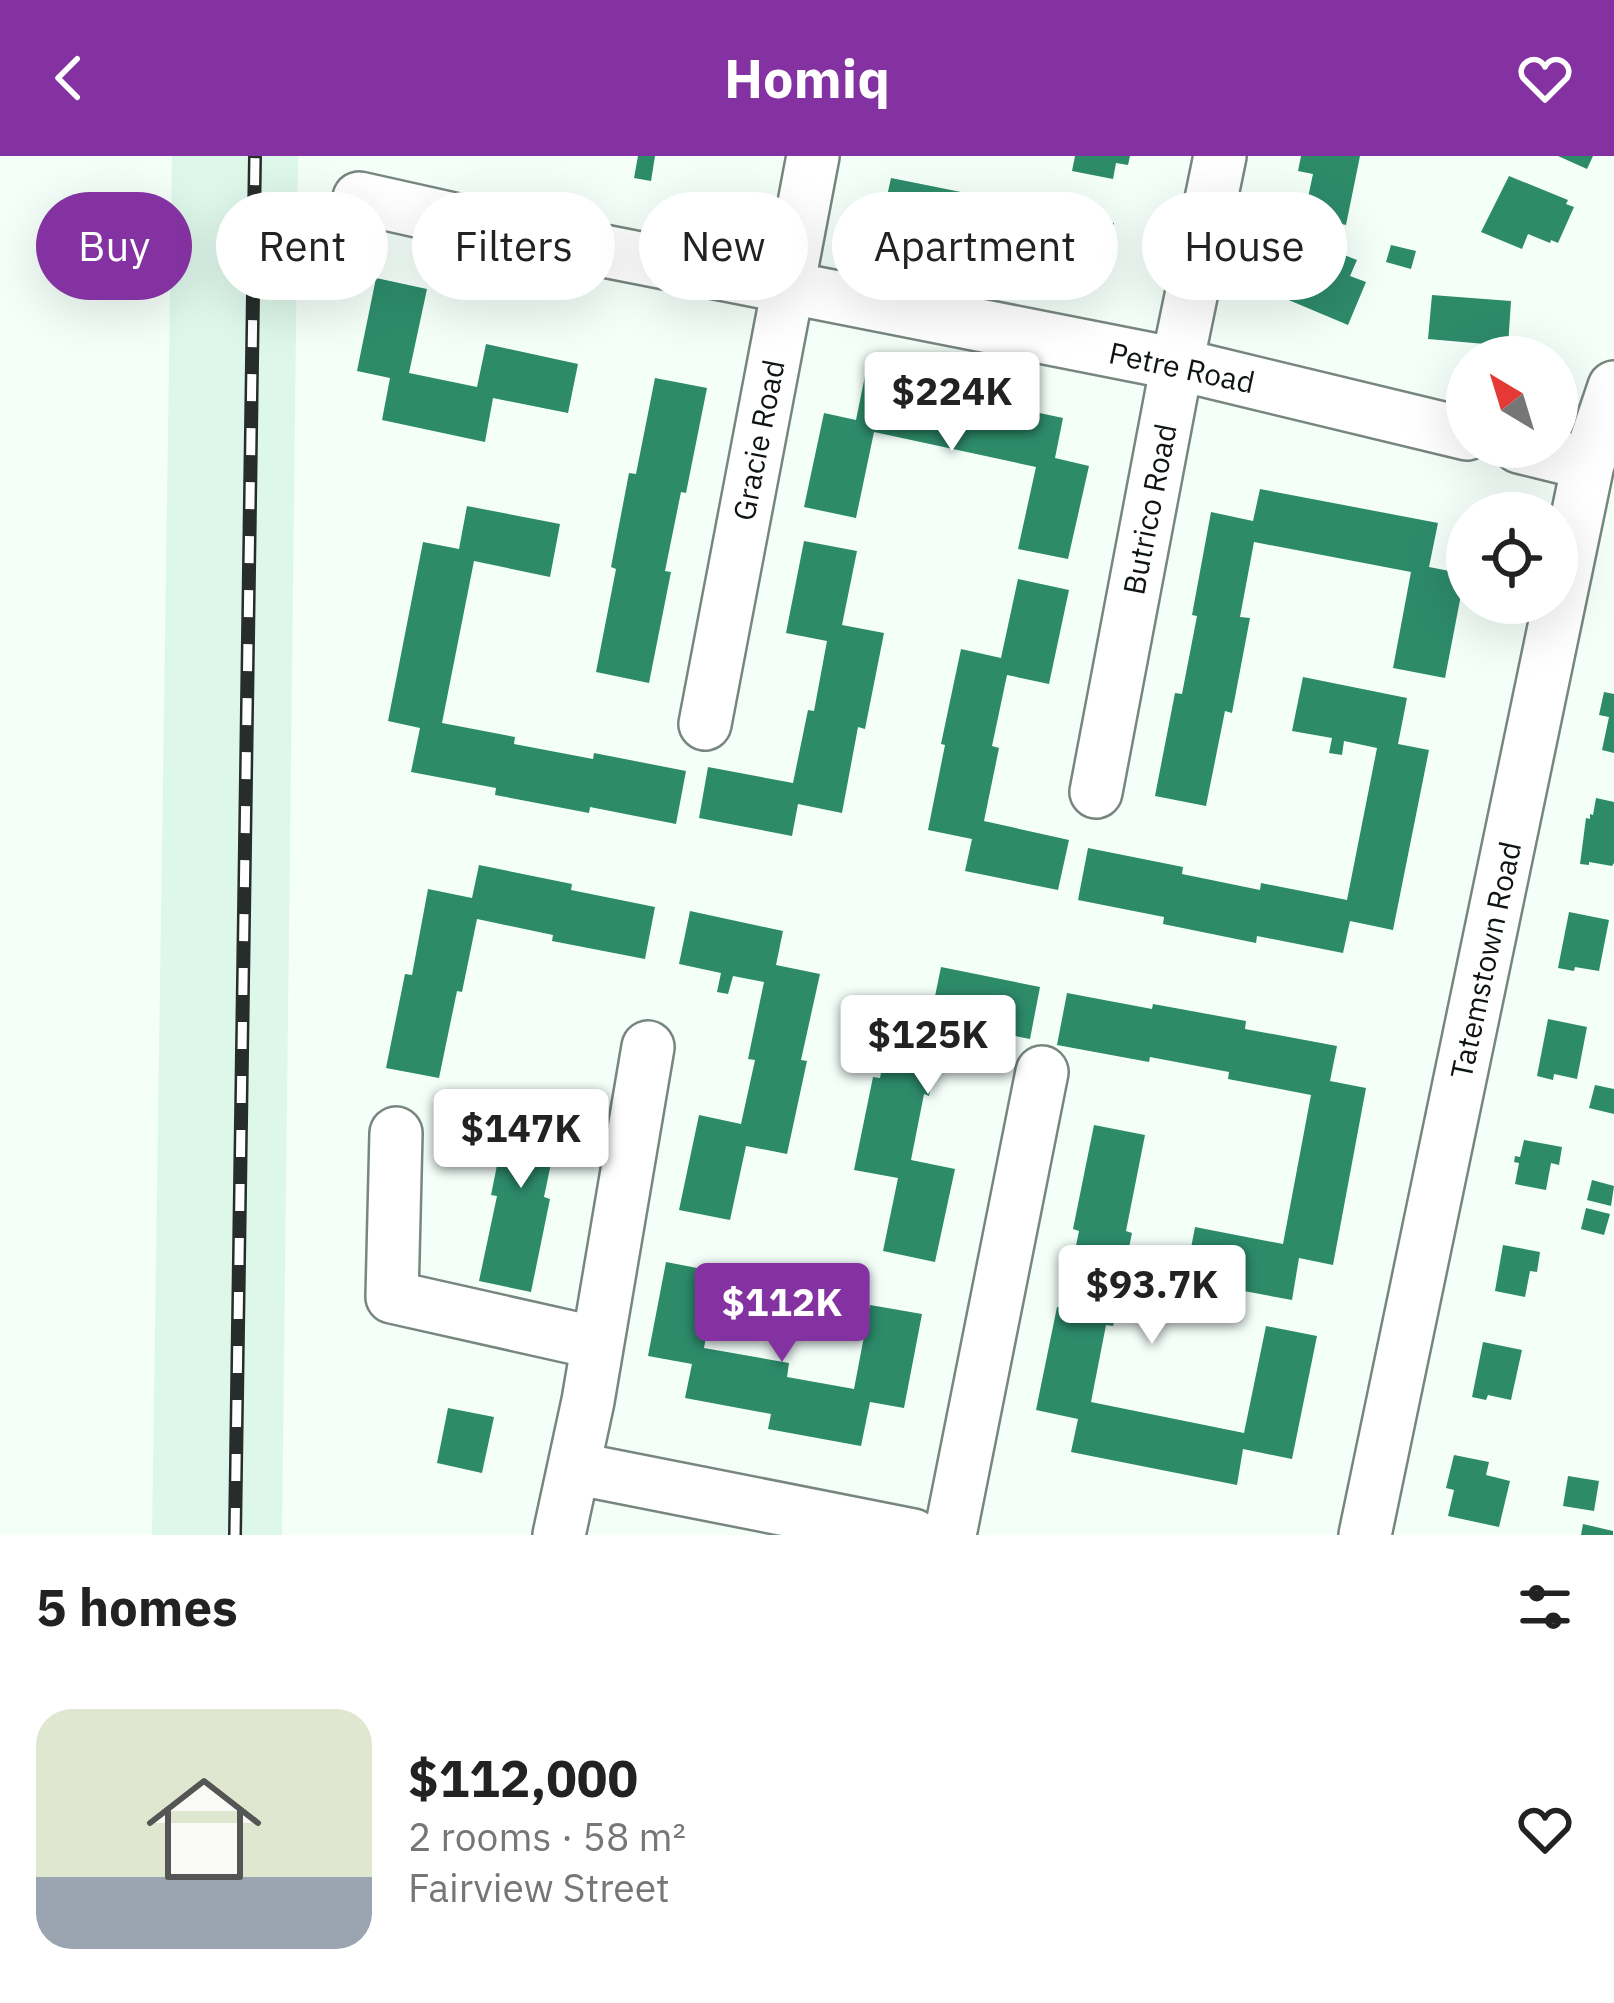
<!DOCTYPE html>
<meta charset="utf-8">
<style>
:root{--surface:#fff;--page:#f6f6f6;--text:#222;--muted:#767676;--accent:#8432a1}
body{margin:0;font-family:"IBM Plex Sans",sans-serif;background:var(--page);color:var(--text);height:100vh;display:flex;flex-direction:column;font-size:45px;white-space:nowrap}
*{box-sizing:border-box;margin:0}
p{font-size:39px;color:var(--muted)}
.icon{flex:none;width:66px;height:66px;fill:none;stroke:currentColor;stroke-width:2;stroke-linecap:round;stroke-linejoin:round}
.map{position:relative;height:1379px;overflow:hidden}
.drawer{display:flex;flex-direction:column;background:var(--surface);flex:1}
.drawer>*{flex:none}
.hud{position:absolute;left:36px;top:36px;width:1542px;height:108px;display:flex;gap:24px}
.needle{width:78px;rotate:322deg}
.fabs{position:absolute;left:1446px;top:180px;display:grid;gap:24px}
.fabs a{display:grid;place-items:center;width:132px;height:132px;border-radius:50%;background:var(--surface);box-shadow:0 12px 48px #0002;font-size:60px}
.price{position:absolute;translate:-50% -102px;padding:0 27px;border-radius:12px;background:#fff;color:#222;font-size:39px;line-height:78px;filter:drop-shadow(0 3px 6px #0008)}
.price::after{content:'';position:absolute;left:50%;top:72px;width:36px;height:27px;margin-left:-18px;background:inherit;clip-path:polygon(0 0,100% 0,50% 100%)}
.price.active{background:var(--accent);color:#fff}
ul{padding:0;list-style:none}
li{display:flex;align-items:center;gap:36px;height:300px;padding:0 36px}
li span{display:grid;place-items:center;flex:none;width:336px;height:240px;border-radius:36px;color:#555}
li>.icon{margin-inline-start:auto}
span .icon{width:144px;height:144px;fill:#fffc;stroke-width:1}
li b{font-size:51px}
h2{display:flex;justify-content:space-between;align-items:center;height:144px;padding:0 36px;font-size:51px}
.tag{padding:0 42px;border-radius:54px;background:var(--surface);box-shadow:0 12px 48px #0002;font-size:42px;line-height:108px}
.tag.active{background:var(--accent);color:#fff}
header{display:flex;justify-content:space-between;align-items:center;height:156px;padding:0 36px;background:var(--accent);color:#fff;font-size:54px;font-weight:800}
.map>svg:first-child{display:block}
</style>
<header><svg class="icon" aria-label="back" viewBox="0 0 24 24"><path d="M15 5l-7 7 7 7"/></svg>Homiq<svg class="icon" aria-label="heart" viewBox="0 0 24 24"><path d="M12 20l-8-8c-3-5 5-10 8-4 3-6 11-1 8 4z"/></svg></header>
<div class="map">
<svg width="1614" height="1379" viewBox="0 0 1614 1379">
<rect width="100%" height="100%" fill="#f4fffa"/>
<path fill="#def7eb" d="M 172,0 L 298,0 L 282,1379 L 152,1379 Z"/>
<path fill="#2d8b6a" d="M 638,0 L 655,0 L 651,25 L 634,22 Z
M 1075,0 L 1130,0 L 1128,9 L 1116,7 L 1113,23 L 1072,15 Z
M 1301,0 L 1360,0 L 1346,69 L 1304,60 L 1313,18 L 1298,15 Z
M 1558,0 L 1593,0 L 1587,13 Z
M 1509,20 L 1568,44 L 1566,48 L 1574,51 L 1558,87 L 1551,84 L 1550,87 L 1528,78 L 1522,93 L 1481,76 Z
M 891,22 L 971,38 L 962,83 L 881,67 Z
M 1032,51 L 1114,67 L 1105,111 L 1023,95 Z
M 1391,89 L 1416,95 L 1411,113 L 1386,106 Z
M 1291,93 L 1323,107 L 1329,93 L 1357,104 L 1350,120 L 1366,126 L 1348,169 L 1272,137 Z
M 376,122 L 427,133 L 409,217 L 477,231 L 486,188 L 578,208 L 568,257 L 493,242 L 485,286 L 382,264 L 390,222 L 357,215 Z
M 1432,139 L 1511,145 L 1508,190 L 1428,183 Z
M 865,220 L 1063,262 L 1055,302 L 1089,310 L 1068,403 L 1018,393 L 1036,311 L 874,276 L 856,362 L 804,351 L 824,257 L 856,264 Z
M 655,222 L 707,232 L 686,337 L 681,336 L 665,415 L 671,416 L 649,527 L 596,516 L 616,413 L 611,411 L 629,317 L 636,318 Z
M 1260,333 L 1438,367 L 1429,411 L 1465,418 L 1445,522 L 1393,512 L 1411,416 L 1254,386 L 1240,461 L 1250,462 L 1232,557 L 1225,555 L 1206,650 L 1155,640 L 1175,537 L 1182,538 L 1197,460 L 1192,459 L 1211,356 L 1253,365 Z
M 467,350 L 560,368 L 550,421 L 474,405 L 442,567 L 515,581 L 514,588 L 593,603 L 594,597 L 686,615 L 676,668 L 590,651 L 589,657 L 495,639 L 496,632 L 411,616 L 420,572 L 388,565 L 423,386 L 459,393 Z
M 804,385 L 857,395 L 842,469 L 884,477 L 865,573 L 858,571 L 842,657 L 798,648 L 792,680 L 699,662 L 708,611 L 793,627 L 808,554 L 814,555 L 827,485 L 786,477 Z
M 1018,423 L 1069,434 L 1049,528 L 1007,519 L 992,590 L 999,592 L 984,665 L 1069,684 L 1058,734 L 965,715 L 972,683 L 928,674 L 945,589 L 941,588 L 961,493 L 1001,502 Z
M 1303,521 L 1407,542 L 1398,588 L 1429,594 L 1393,774 L 1350,765 L 1343,797 L 1257,780 L 1256,787 L 1163,768 L 1164,761 L 1078,744 L 1088,692 L 1183,711 L 1182,718 L 1260,734 L 1261,727 L 1347,744 L 1377,592 L 1344,585 L 1342,599 L 1329,597 L 1332,582 L 1292,575 Z
M 1604,536 L 1614,538 L 1614,597 L 1602,594 L 1609,561 L 1599,559 Z
M 1596,642 L 1614,646 L 1614,707 L 1612,710 L 1589,706 L 1589,709 L 1580,708 L 1586,662 L 1590,663 L 1590,658 L 1593,659 Z
M 479,709 L 572,728 L 571,734 L 655,751 L 645,803 L 552,785 L 553,779 L 477,763 L 462,836 L 457,835 L 439,922 L 386,912 L 405,818 L 412,819 L 428,733 L 472,742 Z
M 690,755 L 783,775 L 776,809 L 820,818 L 801,904 L 807,905 L 787,998 L 746,990 L 730,1064 L 679,1054 L 699,959 L 741,968 L 755,904 L 748,903 L 764,826 L 733,820 L 728,838 L 717,836 L 721,817 L 679,808 Z
M 1569,756 L 1609,764 L 1599,815 L 1575,811 L 1574,815 L 1558,812 Z
M 941,811 L 1040,831 L 1030,883 L 945,866 L 929,940 L 924,938 L 911,1004 L 955,1013 L 935,1106 L 883,1095 L 898,1022 L 854,1014 L 873,921 L 880,922 L 896,843 L 933,850 Z
M 1067,837 L 1152,853 L 1153,848 L 1246,865 L 1245,873 L 1337,890 L 1330,925 L 1366,932 L 1333,1109 L 1299,1102 L 1292,1144 L 1185,1124 L 1195,1071 L 1283,1088 L 1311,939 L 1228,923 L 1229,916 L 1150,901 L 1149,906 L 1057,889 Z
M 1548,863 L 1587,871 L 1577,923 L 1554,918 L 1553,924 L 1537,920 Z
M 1595,929 L 1614,933 L 1614,958 L 1589,952 Z
M 512,935 L 564,945 L 544,1041 L 550,1043 L 531,1136 L 479,1125 L 497,1040 L 491,1039 Z
M 1094,969 L 1145,979 L 1126,1075 L 1132,1077 L 1113,1170 L 1106,1169 L 1091,1246 L 1244,1277 L 1266,1170 L 1317,1180 L 1292,1303 L 1243,1293 L 1237,1329 L 1071,1296 L 1078,1263 L 1036,1254 L 1057,1151 L 1063,1152 L 1079,1075 L 1073,1073 Z
M 1524,984 L 1562,991 L 1559,1009 L 1551,1007 L 1546,1034 L 1515,1028 L 1519,1007 L 1514,1006 L 1515,1000 L 1520,1001 Z
M 1592,1024 L 1614,1030 L 1611,1050 L 1587,1044 Z
M 1586,1052 L 1610,1058 L 1604,1079 L 1581,1073 Z
M 1503,1089 L 1540,1096 L 1537,1116 L 1530,1115 L 1525,1141 L 1495,1135 Z
M 666,1106 L 718,1116 L 704,1192 L 789,1207 L 787,1221 L 854,1233 L 870,1149 L 922,1158 L 904,1252 L 870,1246 L 861,1290 L 768,1273 L 771,1258 L 685,1242 L 692,1208 L 648,1200 Z
M 1483,1186 L 1522,1194 L 1511,1244 L 1488,1239 L 1486,1244 L 1472,1241 Z
M 448,1252 L 494,1261 L 482,1317 L 437,1307 Z
M 1454,1299 L 1489,1306 L 1486,1319 L 1510,1325 L 1499,1371 L 1448,1360 L 1454,1334 L 1446,1332 Z
M 1568,1320 L 1599,1325 L 1594,1355 L 1563,1350 Z
M 1583,1368 L 1613,1375 L 1613,1379 L 1581,1379 Z"/>
<g fill="none" stroke-linecap="round" stroke-linejoin="round">
<g stroke="#77877f" stroke-width="56">
<path id="minor" d="M 359,42 L 543,83 L 1177,208 L 1467,278
M 1519,291 L 1588,308
M 705,568 L 813,0
M 1096,636 L 1177,208 L 1220,0
M 396,977 L 392,1141 L 597,1187
M 574,1312 L 913,1379
M 559,1379 L 588,1245 L 648,891
M 950,1379 L 1042,916
M 1365,1379 L 1588,308 L 1614,231"/>
</g>
<use href="#minor" stroke="#fff" stroke-width="51"/>
<g stroke="#262d2a" stroke-width="14">
<path id="rail" d="M 235,1379 L 255,0"/>
</g>
<use href="#rail" stroke="#fff" stroke-width="9" stroke-dasharray="27" stroke-linecap="butt"/>
</g>
<g text-anchor="middle" dominant-baseline="central" stroke-width="12" stroke-linejoin="round" paint-order="stroke">
<g font-size="30" fill="#0e1411" stroke="#fff">
<text transform="translate(1182 211) rotate(12)">Petre Road</text>
<text transform="translate(758 284) rotate(-79)">Gracie Road</text>
<text transform="translate(1149 353) rotate(-79)">Butrico Road</text>
<text transform="translate(1485 804) rotate(-78)">Tatemstown Road</text>
</g>
</g>
</svg>
<div class="fabs">
<a><svg class="needle" viewBox="-14 -14 28 28"><path d="M0-13l5 13h-10z" fill="#e53935"/><path d="M0 13l5-13h-10z" fill="#767676"/></svg></a>
<a><svg class="icon" aria-label="locate" viewBox="0 0 24 24"><circle cx="12" cy="12" r="6"/><path d="M12 2v4M12 18v4M2 12h4M18 12h4"/></svg></a>
</div>
<b class="price" style="left:952px;top:298px">$224K</b>
<b class="price" style="left:928px;top:941px">$125K</b>
<b class="price" style="left:521px;top:1035px">$147K</b>
<b class="price" style="left:1152px;top:1191px">$93.7K</b>
<b class="price active" style="left:782px;top:1209px">$112K</b>
<div class="hud">
<a class="tag active">Buy</a>
<a class="tag">Rent</a>
<a class="tag">Filters</a>
<a class="tag">New</a>
<a class="tag">Apartment</a>
<a class="tag">House</a>
</div>
</div>
<section class="drawer">
<h2>5 homes<svg class="icon" aria-label="filters" viewBox="0 0 24 24"><path d="M4 7h16M4 17h16"/><circle cx="9" cy="7" r="2"/><circle cx="15" cy="17" r="2"/></svg></h2>
<ul>
<li><span style="background:linear-gradient(#dfe7d0 70%,#9aa5b1 0)"><svg class="icon" aria-label="home" viewBox="0 0 24 24"><path d="M3 11l9-7 9 7M6 9v11h12V9"/></svg></span><div><b>$112,000</b><p>2 rooms · 58 m²</p><p>Fairview Street</p></div><svg class="icon" aria-label="heart" viewBox="0 0 24 24"><path d="M12 20l-8-8c-3-5 5-10 8-4 3-6 11-1 8 4z"/></svg></li>
</ul>
</section>
